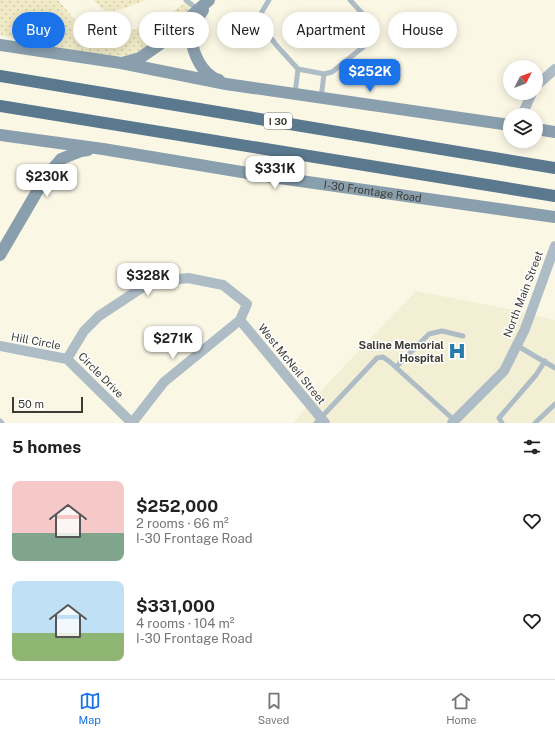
<!DOCTYPE html>
<meta charset="utf-8">
<style>
:root{--surface:#fff;--page:#f6f6f6;--text:#222;--muted:#767676;--line:#e0e0e0;--accent:#1a73e8}
body{margin:0;font-family:"Public Sans",sans-serif;background:var(--page);color:var(--text);height:100vh;display:flex;flex-direction:column;font-size:15px;white-space:nowrap}
*{box-sizing:border-box;margin:0}
p{font-size:13px;color:var(--muted)}
.icon{flex:none;width:22px;height:22px;fill:none;stroke:currentColor;stroke-width:2;stroke-linecap:round;stroke-linejoin:round}
.map{position:relative;height:423px;overflow:hidden}
.details{display:flex;flex-direction:column;background:var(--surface);flex:1}
.details>*{flex:none}
.guide{position:absolute;left:12px;top:12px;width:531px;height:36px;display:flex;gap:8px}
.needle{width:26px;rotate:48deg}
.controls{position:absolute;left:503px;top:60px;display:grid;gap:8px}
.controls a{display:grid;place-items:center;width:40px;height:40px;border-radius:50%;background:var(--surface);box-shadow:0 2px 10px #0003;font-size:20px}
.scale{position:absolute;left:12px;bottom:10px;width:71px;box-sizing:border-box;padding-left:4px;border:2px solid #3c3b34;border-top:0;font-size:11px;line-height:14px;white-space:nowrap;color:#3c3b34;-webkit-text-stroke:3px #fff;paint-order:stroke}
.price{position:absolute;translate:-50% -34px;padding:0 9px;border-radius:8px;background:#fff;color:#222;font-size:13px;line-height:26px;filter:drop-shadow(0 1px 2px #0008)}
.price::after{content:'';position:absolute;left:50%;top:24px;width:12px;height:9px;margin-left:-6px;background:inherit;clip-path:polygon(0 0,100% 0,50% 100%)}
.price.current{background:var(--accent);color:#fff}
ul{padding:0;list-style:none}
li{display:flex;align-items:center;gap:12px;height:100px;padding:0 12px}
li span{display:grid;place-items:center;flex:none;width:112px;height:80px;border-radius:8px;color:#555}
li>.icon{margin-inline-start:auto}
span .icon{width:48px;height:48px;fill:#fffc;stroke-width:1}
li b{font-size:17px}
h2{display:flex;justify-content:space-between;align-items:center;height:48px;padding:0 12px;font-size:17px}
.pill{padding:0 14px;border-radius:18px;background:var(--surface);box-shadow:0 2px 10px #0003;font-size:14px;line-height:36px}
.pill.current{background:var(--accent);color:#fff}
.tabs{display:flex;justify-content:space-around;align-items:center;height:56px;border-top:1px solid var(--line);background:var(--surface);font-size:11px;color:var(--muted)}
.tabs a{display:grid;justify-items:center;gap:2px}
.tabs .current{color:var(--accent)}
.map>svg:first-child{display:block}
</style>
<div class="map">
<svg width="555" height="423" viewBox="0 0 555 423">
<defs>
<pattern id="grass-dots" width="8" height="8" patternUnits="userSpaceOnUse"><rect width="8" height="8" fill="#f0eac7"/><path d="M2 2h.1M6 6h.1" fill="none" stroke="#cfcaac" stroke-width="1.8" stroke-linecap="round"/></pattern>
</defs>
<rect width="100%" height="100%" fill="#faf7e5"/>
<path fill="#f3efd5" d="M 416,291 L 514,310 L 555,320 L 555,423 L 293,423 L 329,382 Z"/>
<path fill="url(#grass-dots)" d="M 0,0 L 58,0 L 88,35 L 95,31 C 100,33 101,37 103,42 L 166,17 L 185,3 C 191,5 191,10 191,15 L 140,52 L 131,55 L 113,57 L 36,44 L 0,35 Z
M 94,0 L 145,0 C 134,4 115,15 103,9 C 99,7 96,3 94,0 Z"/>
<g fill="none" stroke-linecap="round" stroke-linejoin="round">
<path stroke="#aebcc6" stroke-width="5" d="M 186,0 L 197,9
M 269,0 L 260,15 L 259,22 L 277,46 L 298,69 L 324,74 L 332,72 L 372,40 L 375,31 L 373,25 L 350,0
M 295,94 L 298,69
M 321,98 L 324,74
M 516,345 L 555,368
M 396,367 L 429,334 L 442,331 L 463,336
M 0,421 L 2,423
M 316,423 L 377,358 L 383,357 L 390,362 L 454,420
M 502,423 L 499,418 L 536,375 L 545,361
M 535,423 L 555,404"/>
<path stroke="#aebcc6" stroke-width="10" d="M 536,86 L 555,69
M 522,115 L 532,93
M 240,320 L 325,423
M 0,346 L 67,359
M 67,359 L 84,331 L 99,316 L 149,283 L 188,278 L 223,285 L 247,304 L 240,320 L 164,382 L 132,423
M 67,359 L 132,423
M 452,423 L 504,371 L 525,329 L 555,246"/>
<g stroke="#8a9fae" stroke-width="12">
<path d="M 203,10 C 199,17 193,25 192,33 C 190,47 199,68 211,76 C 213,78 216,79 219,80"/>
<path d="M 0,45 L 121,63 L 226,84 L 510,125"/>
<path d="M 122,63 L 140,58 L 160,44 L 209,0"/>
<path d="M 536,129 L 555,132"/>
<path id="s1" d="M 0,135 L 103,149 L 272,177 L 555,217"/>
<path d="M 0,255 L 45,178 L 61,159 L 81,151 L 88,150"/>
</g>
<path stroke="#5a788e" stroke-width="12" d="M 0,76 L 555,168
M 0,106 L 555,196"/>
</g>
<defs>
<g id="hospital-bare" transform="scale(1.38)"><path d="M-5-5h3v3.5h4V-5h3V5h-3V1.5h-4V5h-3Z" fill="#297bac" stroke="#fff" stroke-width="2.5" paint-order="stroke"/></g>
</defs>
<g fill-rule="evenodd">
<use href="#hospital-bare" x="457" y="351"/>
</g>
<g text-anchor="middle" dominant-baseline="central" stroke-width="3" stroke-linejoin="round" paint-order="stroke">
<rect fill="#fff" stroke="#767671" stroke-width="1" x="264" y="113" width="28" height="16" rx="3"/>
<g font-size="10" font-weight="bold" fill="#3c3b34">
<text x="278" y="121">I 30</text>
</g>
<g font-size="11" fill="#3c3b34" stroke="#fff">
<text stroke="none"><textPath href="#s1" startOffset="377">I-30 Frontage Road</textPath></text>
<text transform="translate(523 294) rotate(-69)">North Main Street</text>
<text transform="translate(36 341) rotate(11)">Hill Circle</text>
<text transform="translate(292 364) rotate(51)">West McNeil Street</text>
<text transform="translate(101 375) rotate(45)">Circle Drive</text>
</g>
<g font-size="11" font-weight="bold" fill="#3c3b34" stroke="#fff" text-anchor="end">
<text x="444" y="345">Saline Memorial<tspan x="444" dy="13">Hospital</tspan></text>
</g>
</g>
</svg>
<div class="controls">
<a><svg class="needle" viewBox="-14 -14 28 28"><path d="M0-13l5 13h-10z" fill="#e53935"/><path d="M0 13l5-13h-10z" fill="#767676"/></svg></a>
<a><svg class="icon" aria-label="layers" viewBox="0 0 24 24"><path d="M12 4l9 5-9 5-9-5zM3 14l9 5 9-5"/></svg></a>
</div>
<div class="scale">50 m</div>
<b class="price current" style="left:370px;top:93px">$252K</b>
<b class="price" style="left:275px;top:190px">$331K</b>
<b class="price" style="left:47px;top:198px">$230K</b>
<b class="price" style="left:148px;top:297px">$328K</b>
<b class="price" style="left:173px;top:360px">$271K</b>
<div class="guide">
<a class="pill current">Buy</a>
<a class="pill">Rent</a>
<a class="pill">Filters</a>
<a class="pill">New</a>
<a class="pill">Apartment</a>
<a class="pill">House</a>
</div>
</div>
<section class="details">
<h2>5 homes<svg class="icon" aria-label="filters" viewBox="0 0 24 24"><path d="M4 7h16M4 17h16"/><circle cx="9" cy="7" r="2"/><circle cx="15" cy="17" r="2"/></svg></h2>
<ul>
<li><span style="background:linear-gradient(#f6c9c9 65%,#7fa58c 0)"><svg class="icon" aria-label="home" viewBox="0 0 24 24"><path d="M3 11l9-7 9 7M6 9v11h12V9"/></svg></span><div><b>$252,000</b><p>2 rooms · 66 m²</p><p>I-30 Frontage Road</p></div><svg class="icon" aria-label="heart" viewBox="0 0 24 24"><path d="M12 20l-8-8c-3-5 5-10 8-4 3-6 11-1 8 4z"/></svg></li>
<li><span style="background:linear-gradient(#bfe0f5 65%,#8fb573 0)"><svg class="icon" aria-label="home" viewBox="0 0 24 24"><path d="M3 11l9-7 9 7M6 9v11h12V9"/></svg></span><div><b>$331,000</b><p>4 rooms · 104 m²</p><p>I-30 Frontage Road</p></div><svg class="icon" aria-label="heart" viewBox="0 0 24 24"><path d="M12 20l-8-8c-3-5 5-10 8-4 3-6 11-1 8 4z"/></svg></li>
</ul>
</section>
<nav class="tabs">
<a class="current"><svg class="icon" aria-label="map" viewBox="0 0 24 24"><path d="M3 6l6-2 6 2 6-2v14l-6 2-6-2-6 2zM9 4v14M15 6v14"/></svg>Map</a>
<a><svg class="icon" aria-label="saved" viewBox="0 0 24 24"><path d="M7 4h10v16l-5-4-5 4z"/></svg>Saved</a>
<a><svg class="icon" aria-label="home" viewBox="0 0 24 24"><path d="M3 11l9-7 9 7M6 9v11h12V9"/></svg>Home</a>
</nav>
